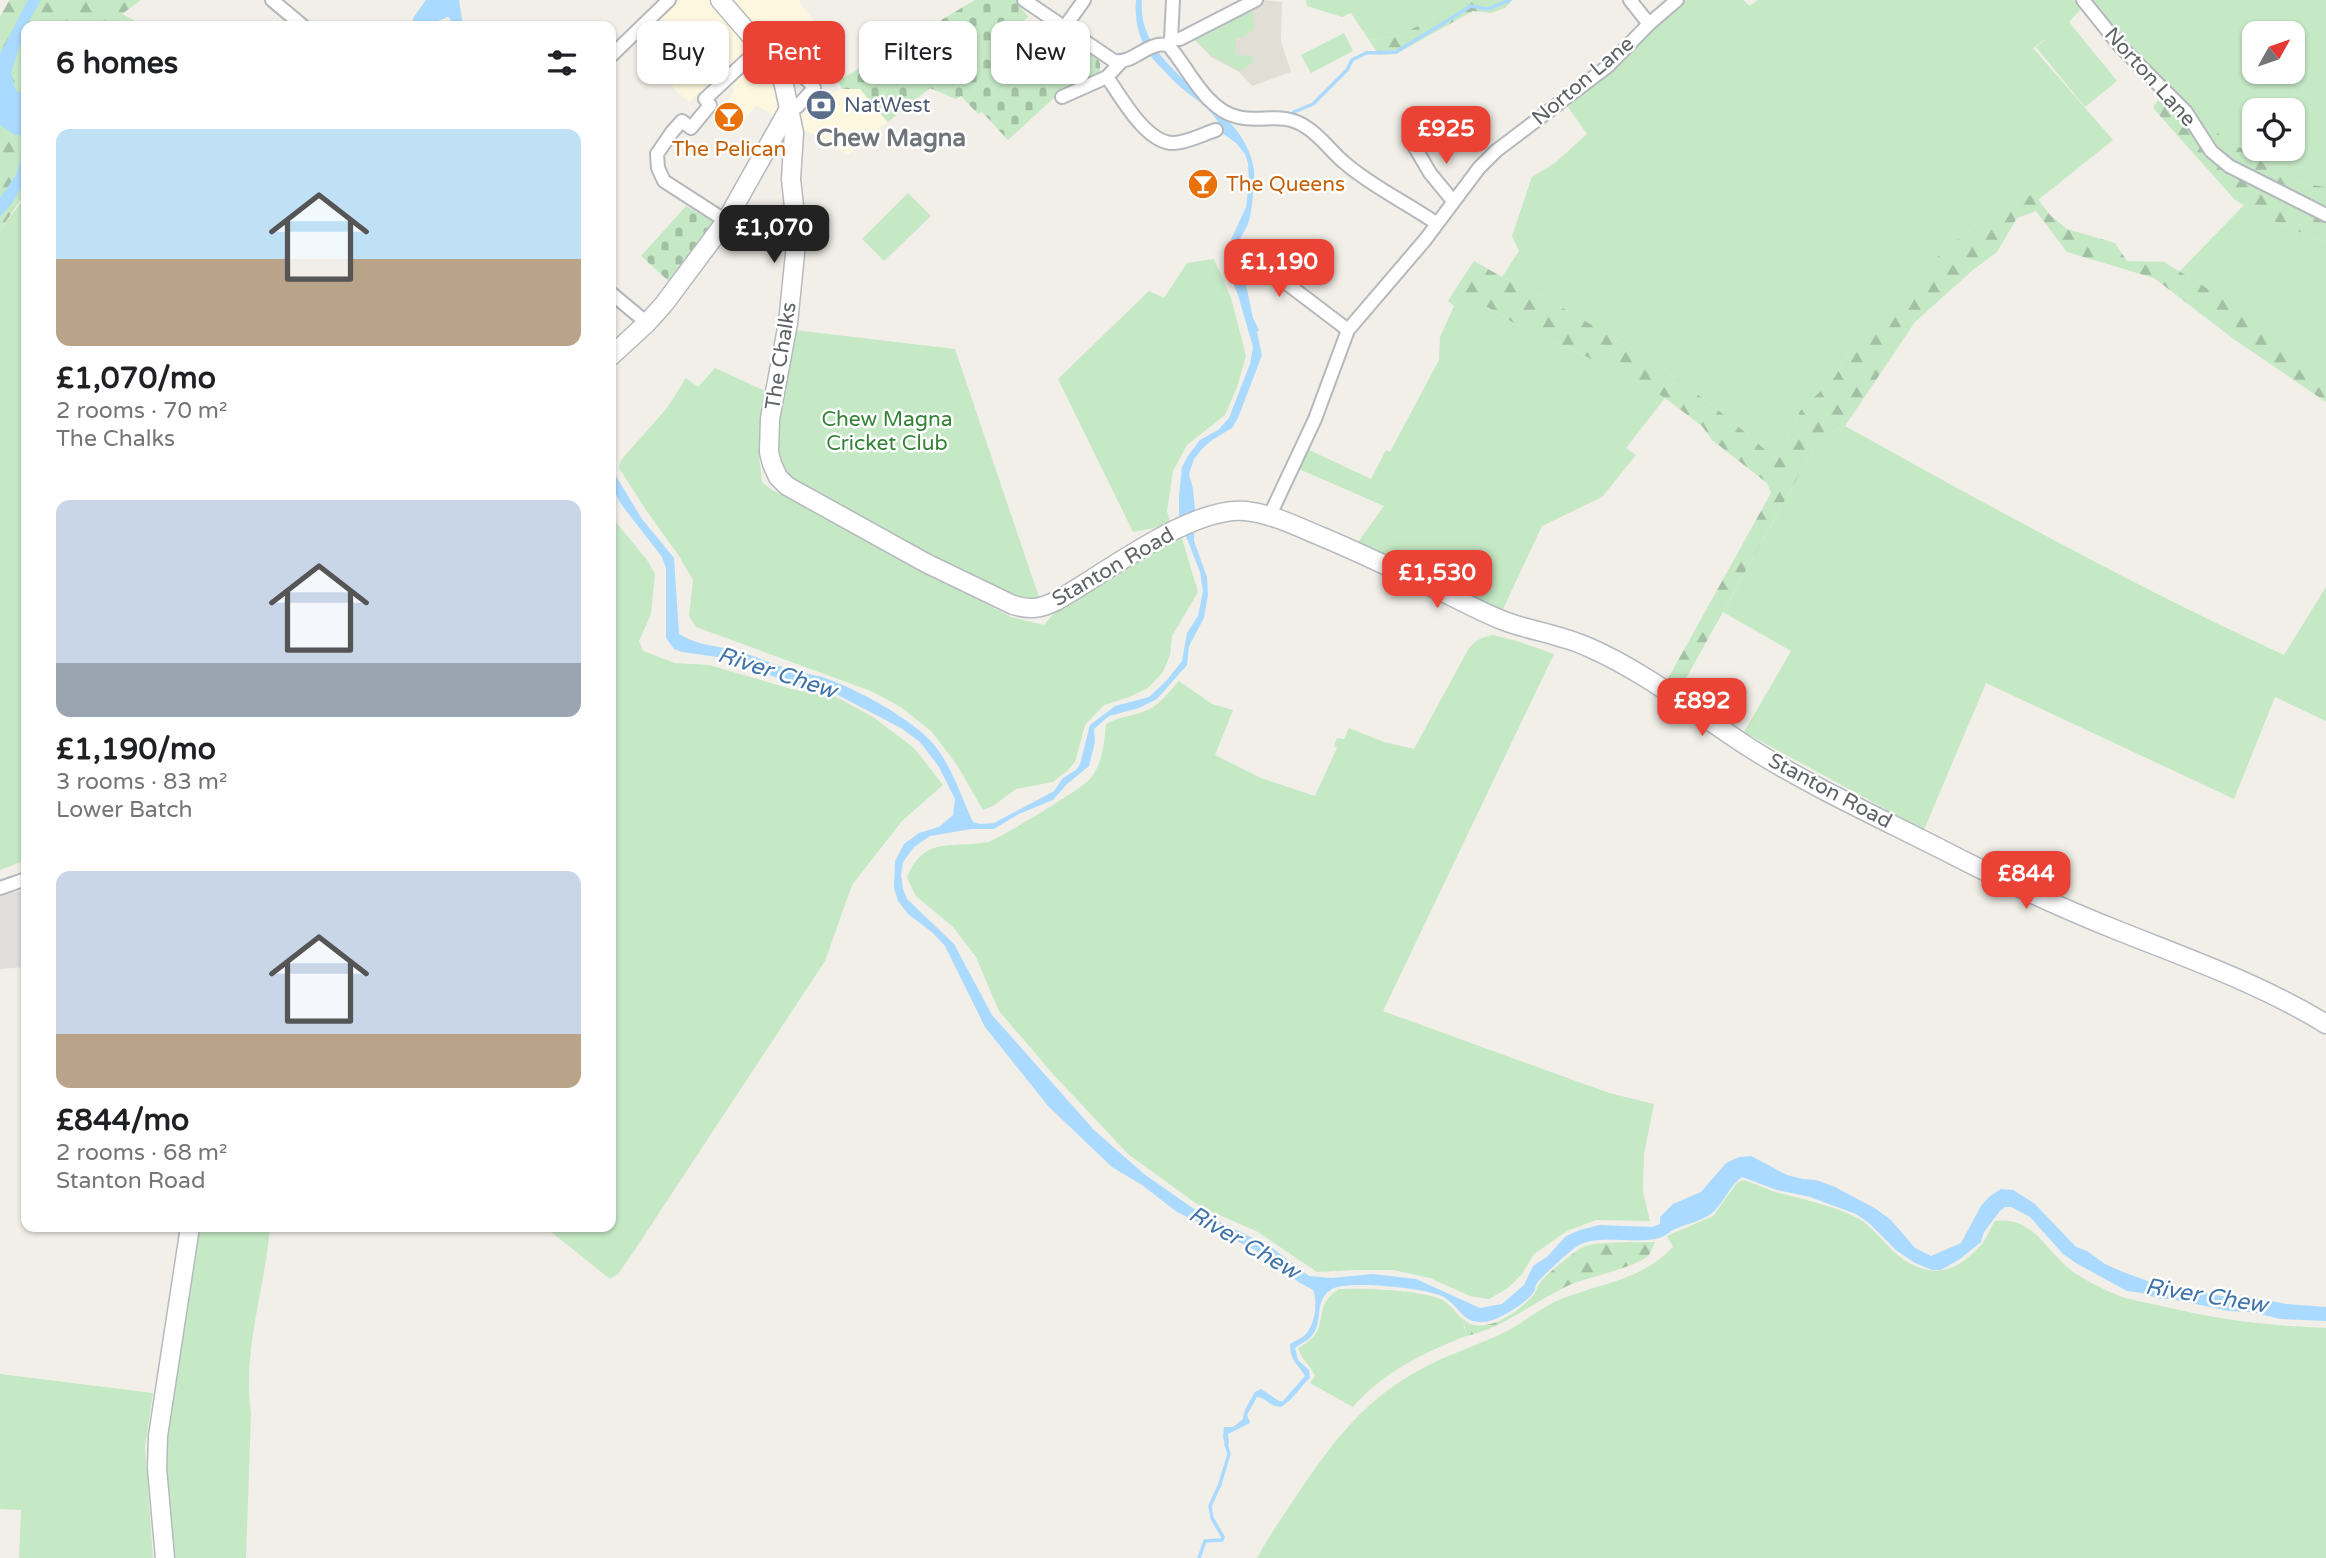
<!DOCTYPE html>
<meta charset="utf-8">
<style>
:root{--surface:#fff;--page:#f6f6f6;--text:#202124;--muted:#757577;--accent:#ea4335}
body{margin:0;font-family:"Varela Round",sans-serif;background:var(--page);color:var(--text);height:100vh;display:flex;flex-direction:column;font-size:26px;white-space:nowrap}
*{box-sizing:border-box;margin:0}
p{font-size:23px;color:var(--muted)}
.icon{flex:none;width:38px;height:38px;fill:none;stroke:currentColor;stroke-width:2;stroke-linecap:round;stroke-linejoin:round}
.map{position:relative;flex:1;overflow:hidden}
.drawer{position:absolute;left:21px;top:21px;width:595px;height:1211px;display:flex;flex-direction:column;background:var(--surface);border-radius:14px;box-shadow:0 2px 5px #0004}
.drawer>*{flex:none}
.top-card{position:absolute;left:637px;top:21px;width:665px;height:63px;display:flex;gap:14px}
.needle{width:46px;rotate:50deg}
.controls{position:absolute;left:2242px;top:21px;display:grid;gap:14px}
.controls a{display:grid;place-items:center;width:63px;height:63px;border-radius:14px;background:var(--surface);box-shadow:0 2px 5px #0004;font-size:35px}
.price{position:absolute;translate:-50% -60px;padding:0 16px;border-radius:14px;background:var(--accent);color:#fff;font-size:23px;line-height:46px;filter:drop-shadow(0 2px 4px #0008)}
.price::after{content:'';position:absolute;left:50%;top:42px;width:21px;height:16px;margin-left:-10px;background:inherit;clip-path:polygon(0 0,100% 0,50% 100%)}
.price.on{background:#222;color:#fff}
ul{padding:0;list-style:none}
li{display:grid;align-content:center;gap:14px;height:371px;padding:0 35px}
li span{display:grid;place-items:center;height:217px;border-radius:14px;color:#555}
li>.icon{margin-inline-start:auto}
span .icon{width:126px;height:126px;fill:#fffc;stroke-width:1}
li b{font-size:30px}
h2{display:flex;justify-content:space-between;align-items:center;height:84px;padding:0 35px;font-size:30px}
.pill{padding:0 24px;border-radius:14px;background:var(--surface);box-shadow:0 2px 5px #0004;font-size:24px;line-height:63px}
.pill.on{background:var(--accent);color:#fff}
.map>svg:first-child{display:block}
</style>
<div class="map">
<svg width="2326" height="1558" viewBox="0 0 2326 1558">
<defs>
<pattern id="forest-firs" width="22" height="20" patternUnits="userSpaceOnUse" patternTransform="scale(1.75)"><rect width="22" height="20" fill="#c5e8c5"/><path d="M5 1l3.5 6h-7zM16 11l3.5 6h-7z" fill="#a3c0a4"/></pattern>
<pattern id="cemetery-stones" width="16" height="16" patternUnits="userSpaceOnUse" patternTransform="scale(1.75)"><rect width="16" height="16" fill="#c5e8c5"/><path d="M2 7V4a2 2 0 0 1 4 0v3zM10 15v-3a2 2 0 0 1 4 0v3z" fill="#a3c0a4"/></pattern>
</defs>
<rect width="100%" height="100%" fill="#f1efe8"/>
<path fill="#fef7e0" d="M 674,0 L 712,0 L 774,75 L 779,94 L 775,117 L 756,105 L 734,133 L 713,113 L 728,100 L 734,91 L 728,81 L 716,78 L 689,102 L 672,87 L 684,68 L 658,42 L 648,27 Z
M 731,0 L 800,0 L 799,2 L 815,22 L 804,41 L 787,60 Z
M 843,89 L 860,89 L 887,122 L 848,155 L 798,126 L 799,116 L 821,97 Z"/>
<path fill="#e0deda" d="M 26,890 L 26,967 L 0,969 L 0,895 Z"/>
<path fill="#e1ded6" d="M 1262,0 L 1282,2 L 1281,42 L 1291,72 L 1252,86 L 1239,72 L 1211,57 L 1192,37 Z"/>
<path fill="#c5e8c5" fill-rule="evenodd" d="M 1306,0 L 1466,0 L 1399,36 L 1369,40 L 1351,13 L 1342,17 L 1307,6 Z
M 1686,0 L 1743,0 L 1750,6 L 1758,0 L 2074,0 L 2080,10 L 2069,22 L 2117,81 L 2085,107 L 2036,47 L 2050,36 L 2033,48 L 2113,140 L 2038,200 L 2034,194 L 1993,210 L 1929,264 L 1907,291 L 1851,347 L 1835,377 L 1800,411 L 1777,460 L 1733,422 L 1660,365 L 1541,295 L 1502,277 L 1519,251 L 1512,236 L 1532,177 L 1555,163 L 1587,134 L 1568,107 L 1615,67 L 1654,26 Z
M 2088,0 L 2326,0 L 2326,187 L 2293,182 L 2194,119 L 2124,44 ZM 2254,33 L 2292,33 L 2292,72 L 2254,72 ZM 2254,110 L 2292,110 L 2292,149 L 2254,149 Z
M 1253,6 L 1254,29 L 1244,37 L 1236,38 L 1235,55 L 1253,56 L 1253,62 L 1240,71 L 1212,56 L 1192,37 Z
M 1344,33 L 1353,51 L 1311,73 L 1301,55 Z
M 908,193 L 931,216 L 884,261 L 862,239 Z
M 26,196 L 26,860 L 0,870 L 0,230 Z
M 2244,205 L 2262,216 L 2326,243 L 2326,372 L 2180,271 Z
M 1214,259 L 1231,298 L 1246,356 L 1237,387 L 1225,415 L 1187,445 L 1173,471 L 1167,511 L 1171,525 L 1133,532 L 1058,379 L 1149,291 L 1164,298 L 1187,263 Z
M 1456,288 L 1517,325 L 1620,372 L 1665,398 L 1626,448 L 1636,455 L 1602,497 L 1542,526 L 1502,611 L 1356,545 L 1384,506 L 1299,469 L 1307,449 L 1371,479 L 1386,450 L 1390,452 L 1439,360 L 1440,337 L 1454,306 L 1448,301 Z
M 794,330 L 955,349 L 1040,600 L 1013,601 L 784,478 L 775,462 L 776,427 Z
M 715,368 L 767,392 L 759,454 L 762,482 L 772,490 L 1011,617 L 1044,625 L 1055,612 L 1181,535 L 1198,592 L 1172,636 L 1170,655 L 1163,672 L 1148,688 L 1129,697 L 1104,705 L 1085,725 L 1075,762 L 1068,770 L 1053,782 L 1016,789 L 993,806 L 983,810 L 957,765 L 932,732 L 901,707 L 871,691 L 696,627 L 689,616 L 693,580 L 679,556 L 646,510 L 619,468 L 621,460 L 667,408 L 686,378 L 698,387 Z
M 1845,426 C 1989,506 2134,586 2284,655 L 2326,587 L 2326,721 L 2275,697 L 2234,799 L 1986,683 L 1924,830 L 1744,732 L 1791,651 L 1723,612 L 1820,437 Z
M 611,513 L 615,521 L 647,560 L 655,574 L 651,614 L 639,641 L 643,651 L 675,663 L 709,665 L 791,689 L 836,697 L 873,717 L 914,748 L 943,785 L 902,821 L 852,885 L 825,961 L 634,1251 L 618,1274 L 610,1279 L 545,1227 L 611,1227 Z
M 1493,635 L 1517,641 L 1554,654 L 1383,1011 L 1609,1093 L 1654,1104 L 1644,1154 L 1643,1192 L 1650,1221 L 1596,1220 L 1567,1231 L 1534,1254 L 1522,1274 L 1508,1288 L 1489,1299 L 1470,1296 L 1430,1278 L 1393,1270 L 1357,1270 L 1317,1272 L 1258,1232 L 1201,1207 L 1128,1154 L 1053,1074 L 999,1011 L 976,957 L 953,927 L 916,896 L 907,878 C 924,835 951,849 988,842 C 999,839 1081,789 1089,780 C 1103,765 1104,743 1106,724 C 1120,716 1136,716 1150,709 C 1162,702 1170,691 1179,681 L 1212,704 L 1233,710 L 1215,755 L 1261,778 L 1315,796 L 1337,748 L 1334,746 L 1337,738 L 1344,739 L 1349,728 L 1384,742 L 1414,749 L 1469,648 C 1476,640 1482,637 1493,635 Z
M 1743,1180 C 1757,1184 1769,1191 1783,1194 C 1809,1201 1835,1206 1859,1219 C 1873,1227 1882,1241 1894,1252 C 1926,1280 1954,1276 1982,1244 C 1987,1238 1990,1228 1995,1221 C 2034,1216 2045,1251 2072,1271 C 2083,1279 2097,1286 2110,1292 C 2127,1300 2148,1303 2166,1307 C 2219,1320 2272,1326 2326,1328 L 2326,1558 L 1257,1558 C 1269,1536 1283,1516 1297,1495 C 1334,1440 1366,1397 1427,1366 C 1453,1352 1483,1344 1509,1330 C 1526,1321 1542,1307 1559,1300 C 1600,1283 1641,1281 1673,1247 L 1667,1236 L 1713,1216 L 1737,1183 Z
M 196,1227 L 270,1227 C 265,1289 242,1351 251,1413 L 246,1558 L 173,1558 L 162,1465 Z
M 1339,1289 C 1364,1288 1415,1290 1438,1298 C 1452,1303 1465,1322 1466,1336 C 1425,1352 1383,1372 1353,1407 L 1310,1383 L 1315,1376 C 1310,1365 1302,1360 1298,1348 C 1335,1330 1308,1309 1339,1289 Z
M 0,1374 L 153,1393 L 145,1447 L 153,1558 L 19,1558 L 21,1510 L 0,1509 Z"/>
<path fill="url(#forest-firs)" d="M 9,0 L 141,0 L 122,14 L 139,23 L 136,26 L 26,26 L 26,192 L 0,230 L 0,17 Z
M 1466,0 L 1512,0 L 1505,8 L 1491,13 L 1473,11 L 1396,54 L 1379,55 L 1369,40 L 1399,36 Z
M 2160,96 L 2293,182 L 2326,187 L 2326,243 L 2262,216 L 2235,200 L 2153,108 Z
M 2034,194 L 2050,215 L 2067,229 L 2115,243 L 2127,261 L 2164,262 L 2199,283 L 2326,372 L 2326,402 L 2235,340 L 2154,278 L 2067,252 L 2036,211 L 2017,218 L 1997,252 L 1974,269 L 1915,322 L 1845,426 L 1820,437 L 1679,691 L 1665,684 L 1771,493 L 1767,483 L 1712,440 L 1702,426 L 1665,398 L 1620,372 L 1517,325 L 1456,288 L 1474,261 L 1502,277 L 1541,295 L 1660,365 L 1733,422 L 1777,460 L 1800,411 L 1835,377 L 1851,347 L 1907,291 L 1929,264 L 1993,210 Z
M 1655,1242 C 1653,1246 1651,1253 1648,1256 C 1636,1267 1589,1277 1572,1284 C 1535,1300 1505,1328 1466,1336 L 1465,1327 L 1453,1310 C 1458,1314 1465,1322 1470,1324 C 1492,1331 1518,1311 1532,1297 C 1536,1292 1537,1287 1540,1283 C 1543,1277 1575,1251 1581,1248 C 1596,1240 1636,1243 1655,1242 Z"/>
<path fill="url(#cemetery-stones)" d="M 975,0 L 1019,0 L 1024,3 L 1020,6 L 1028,17 L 1024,20 L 1032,33 L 1040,31 L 1051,21 L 1096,55 L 1100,63 L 1100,71 C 1088,84 1067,82 1057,95 L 1008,140 L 982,112 L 978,114 L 961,96 L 956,99 L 930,88 L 888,122 L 860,89 L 842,89 L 838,81 Z
M 686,206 L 715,223 L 673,285 L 641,256 Z"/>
<path fill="#aadaff" d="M 28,0 L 41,0 L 26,26 L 11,73 L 16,91 L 26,94 L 26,135 L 15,135 L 0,125 L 0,54 Z
M 426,0 L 459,0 L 463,26 L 452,26 L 450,18 L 447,17 L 427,26 L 414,26 L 413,18 Z
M 1136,0 L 1142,0 C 1135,74 1246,101 1254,170 C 1255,182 1252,213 1248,224 C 1243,235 1235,245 1232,258 L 1246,285 L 1253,318 L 1259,330 L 1257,332 L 1262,355 L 1238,418 L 1232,428 L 1212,440 L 1202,449 L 1194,459 L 1189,474 L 1193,489 L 1195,511 L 1194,541 L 1207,577 L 1208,594 L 1204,618 L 1189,646 L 1187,665 L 1157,699 L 1139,708 L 1109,716 L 1094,729 L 1095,742 L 1089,766 L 1067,784 L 1053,800 L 1019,814 L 994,829 L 971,829 L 930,836 L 914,847 L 903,862 L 901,875 L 903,889 L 907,899 L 954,944 L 992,1015 L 1094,1130 L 1144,1174 L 1194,1209 L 1271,1247 L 1309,1276 L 1332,1278 L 1372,1274 L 1416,1279 L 1480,1308 L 1502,1304 L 1524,1285 L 1533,1266 L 1547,1257 L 1566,1236 L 1580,1230 L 1599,1225 L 1652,1227 L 1660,1224 L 1660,1217 L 1673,1204 L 1701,1192 L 1726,1163 L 1739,1157 L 1751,1156 L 1787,1175 L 1803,1179 L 1816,1180 L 1835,1187 L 1876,1209 L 1891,1220 L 1915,1248 L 1931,1256 L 1961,1243 L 1981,1206 L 1989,1197 L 2001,1189 L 2013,1190 L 2035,1204 L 2076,1247 L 2087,1251 L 2105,1264 L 2123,1272 L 2159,1285 L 2233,1298 L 2248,1296 L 2286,1304 L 2326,1307 L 2326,1321 L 2280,1319 L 2252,1312 L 2229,1311 L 2171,1299 L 2160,1299 L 2142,1293 L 2127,1291 L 2076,1263 L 2063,1254 L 2030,1217 L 2011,1207 L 2005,1207 L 2000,1211 L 1984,1232 L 1981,1242 L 1960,1259 L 1941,1270 L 1932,1270 L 1915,1263 L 1897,1251 L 1869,1223 L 1856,1214 L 1810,1197 L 1777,1190 L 1742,1177 C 1729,1186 1724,1203 1712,1213 C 1701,1222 1685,1224 1673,1230 C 1668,1233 1665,1236 1659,1238 C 1633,1245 1597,1233 1576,1247 C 1571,1250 1539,1279 1537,1283 C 1534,1288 1537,1288 1533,1293 C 1527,1302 1501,1319 1489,1321 C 1462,1327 1461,1306 1442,1296 C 1424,1288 1348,1280 1332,1289 C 1315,1299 1322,1317 1315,1331 C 1310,1341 1302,1342 1295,1348 L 1298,1360 L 1309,1370 L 1310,1378 C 1300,1387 1293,1400 1281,1407 C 1268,1406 1267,1398 1257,1397 L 1247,1415 L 1250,1423 L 1228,1434 L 1229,1444 L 1226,1446 L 1223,1438 L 1224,1427 L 1233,1427 L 1243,1419 C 1243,1410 1251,1400 1255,1392 L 1261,1389 L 1279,1401 L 1283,1401 L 1305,1376 C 1298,1364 1290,1361 1290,1344 C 1294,1341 1301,1339 1305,1335 C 1315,1325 1318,1303 1313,1290 L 1300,1283 L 1255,1250 L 1177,1212 L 1142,1185 L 1112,1167 L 1048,1106 L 985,1027 L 945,946 L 933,933 L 908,914 L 898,901 L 894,888 L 895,861 L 904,844 L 919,833 L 939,827 L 953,815 L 955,799 L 939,767 L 920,742 L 901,728 L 830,691 L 799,687 L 731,659 L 682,652 L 674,649 L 666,638 L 666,568 L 662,557 L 621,504 L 611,485 L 611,468 L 642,519 L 674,558 L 679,634 C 698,646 720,646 740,652 C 755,656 770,663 785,668 C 797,672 810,674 822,677 C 853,687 915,720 935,746 C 954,771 960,794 973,822 L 981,824 L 994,823 L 1054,791 L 1063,778 L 1076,770 L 1080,764 L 1090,725 L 1115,706 L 1149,697 L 1166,681 L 1182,661 L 1187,633 L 1198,616 L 1203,591 L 1200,572 L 1179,518 L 1179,496 L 1182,467 L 1188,456 L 1200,440 L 1218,430 L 1229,418 L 1250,364 L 1253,347 L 1238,295 L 1225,264 L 1224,255 L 1246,207 L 1249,183 L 1248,163 L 1245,154 L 1236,143 L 1221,132 C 1221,114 1190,96 1178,85 C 1168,75 1156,63 1148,53 C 1139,40 1134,16 1136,0 Z
M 26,147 L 26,178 L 13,202 L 0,217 L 0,198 L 17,173 L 22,153 Z"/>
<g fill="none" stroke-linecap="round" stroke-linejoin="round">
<path stroke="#aadaff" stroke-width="3.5" d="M 1294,112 L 1313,104 L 1347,70 L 1352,60 L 1366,53 L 1396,52 L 1471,6 L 1488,9 L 1510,0
M 1199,1558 L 1205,1541 L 1222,1540 L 1223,1537 L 1212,1518 L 1210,1506 L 1220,1484 L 1229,1454 L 1226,1444"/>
<g stroke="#b5b8bc" stroke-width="16">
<path id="street" d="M 272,0 L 303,26
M 1024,0 L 1114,61 C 1134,64 1147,41 1168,45
M 1630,0 L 1649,24
M 2083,0 L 2120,46 L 2186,112 L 2211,151 L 2229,166 L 2326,215
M 1064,28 L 1084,0
M 1171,39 L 1173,0
M 1168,45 C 1188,67 1205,110 1238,117 C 1263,123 1282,111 1306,127 C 1322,137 1332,153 1346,164 C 1373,187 1407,203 1436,223
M 1168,45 L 1171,39 L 1180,39 L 1256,0
M 611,56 L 669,0
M 779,71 C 793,67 806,77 814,88 L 797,107 L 789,109
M 1107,77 C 1121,97 1146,143 1173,143 C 1187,143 1203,134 1216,130
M 1062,97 L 1107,77 L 1121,62
M 1420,132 L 1413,144 L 1430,173 L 1453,201
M 726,221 L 664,181 L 658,168 L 657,154 L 672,132 L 682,121 L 691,128 L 710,105 L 705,99 L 762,46
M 1289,253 L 1273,273 L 1348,330
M 611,293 L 647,323
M 1270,515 L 1315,419 L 1348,330 L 1425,240 L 1479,168 L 1496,151 L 1608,66 L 1649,24 L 1677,0
M 0,888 L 26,879"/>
</g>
<g stroke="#b6babf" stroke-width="21">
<path id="secondary" d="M 720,0 L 777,66 L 784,85 L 794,133 L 791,179 L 797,234 L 788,323 L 770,419 L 769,452 L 772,464 L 778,477 L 787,486 L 926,563 L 1013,605 C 1030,610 1040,609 1056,601 C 1103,575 1192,505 1246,511 C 1272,514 1296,526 1320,536 C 1359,552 1397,571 1436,589 C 1461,600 1487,616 1513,624 C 1538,632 1564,636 1588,647 C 1646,672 1697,714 1750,748 C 1810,786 1876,816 1939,848 C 1997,878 2058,907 2119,931 C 2189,959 2261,984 2326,1024
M 611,356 L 647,323 L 664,304 L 726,221 L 789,109
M 165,1558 L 157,1468 L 158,1436 L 190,1227"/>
</g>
<use href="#street" stroke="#fff" stroke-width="12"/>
<use href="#secondary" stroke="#fff" stroke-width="18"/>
</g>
<defs>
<g id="bank-disc" transform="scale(1.575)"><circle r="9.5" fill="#5c6f8a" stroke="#fff"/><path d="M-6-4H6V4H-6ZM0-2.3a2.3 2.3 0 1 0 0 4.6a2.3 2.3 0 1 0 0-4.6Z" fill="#fff"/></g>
<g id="bar-disc" transform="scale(1.575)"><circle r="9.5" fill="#e8710a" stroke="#fff"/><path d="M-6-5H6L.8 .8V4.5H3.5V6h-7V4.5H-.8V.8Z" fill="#fff"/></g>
</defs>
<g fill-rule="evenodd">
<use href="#bank-disc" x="821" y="105"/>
<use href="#bar-disc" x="729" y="117"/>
<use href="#bar-disc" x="1203" y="184"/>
</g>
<g text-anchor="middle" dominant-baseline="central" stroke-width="5" stroke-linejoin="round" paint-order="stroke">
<g font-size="21" fill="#5f6368" stroke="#fff">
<text transform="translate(2150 77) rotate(48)">Norton Lane</text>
<text transform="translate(1583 81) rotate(-40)">Norton Lane</text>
<text transform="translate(781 356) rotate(-81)">The Chalks</text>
<text transform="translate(1113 567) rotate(-30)">Stanton Road</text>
<text transform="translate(1830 791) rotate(28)">Stanton Road</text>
</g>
<g font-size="21" fill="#4e5e75" stroke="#fff" text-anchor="start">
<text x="844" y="105">NatWest</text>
</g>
<g font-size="21" fill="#c56008" stroke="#fff">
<text x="729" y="149">The Pelican</text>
<text x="1226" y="184" text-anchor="start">The Queens</text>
</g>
<g font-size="21" fill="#348238" stroke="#fff">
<text x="887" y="419">Chew Magna<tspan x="887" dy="24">Cricket Club</tspan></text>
</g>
<g font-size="23" font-style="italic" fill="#4174aa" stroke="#fff">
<text transform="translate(777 673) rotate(18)">River Chew</text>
<text transform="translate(1244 1243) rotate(30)">River Chew</text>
<text transform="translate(2206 1296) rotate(9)">River Chew</text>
</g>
<g font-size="24" font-weight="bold" fill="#70757a" stroke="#fff">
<text x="891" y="138">Chew Magna</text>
</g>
</g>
</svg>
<div class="controls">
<a><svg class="needle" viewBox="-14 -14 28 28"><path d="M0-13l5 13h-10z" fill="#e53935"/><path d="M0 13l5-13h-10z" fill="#757577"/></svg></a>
<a><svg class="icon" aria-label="locate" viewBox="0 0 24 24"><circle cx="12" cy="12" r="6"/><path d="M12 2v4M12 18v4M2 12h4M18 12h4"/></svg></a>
</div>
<b class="price" style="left:1446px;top:166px">£925</b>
<b class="price on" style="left:774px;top:265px">£1,070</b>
<b class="price" style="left:1279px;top:299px">£1,190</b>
<b class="price" style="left:1437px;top:610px">£1,530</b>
<b class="price" style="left:1702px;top:738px">£892</b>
<b class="price" style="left:2026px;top:911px">£844</b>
<div class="top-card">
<a class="pill">Buy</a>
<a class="pill on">Rent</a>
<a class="pill">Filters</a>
<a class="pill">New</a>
</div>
<section class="drawer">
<h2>6 homes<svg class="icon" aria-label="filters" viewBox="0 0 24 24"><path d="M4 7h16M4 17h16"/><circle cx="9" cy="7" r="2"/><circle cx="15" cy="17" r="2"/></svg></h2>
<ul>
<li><span style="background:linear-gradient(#bfe0f5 60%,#b9a48a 0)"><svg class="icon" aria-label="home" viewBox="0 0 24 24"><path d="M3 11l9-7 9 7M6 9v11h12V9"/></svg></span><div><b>£1,070/mo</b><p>2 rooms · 70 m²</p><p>The Chalks</p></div></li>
<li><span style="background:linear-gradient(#c9d6e8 75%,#9aa5b1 0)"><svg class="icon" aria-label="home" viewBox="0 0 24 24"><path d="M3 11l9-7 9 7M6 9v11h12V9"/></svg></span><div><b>£1,190/mo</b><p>3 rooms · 83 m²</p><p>Lower Batch</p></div></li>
<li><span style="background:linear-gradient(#c9d6e8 75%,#b9a48a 0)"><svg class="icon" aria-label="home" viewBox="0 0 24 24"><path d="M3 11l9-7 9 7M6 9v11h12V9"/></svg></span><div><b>£844/mo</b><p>2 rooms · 68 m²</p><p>Stanton Road</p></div></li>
</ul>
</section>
</div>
